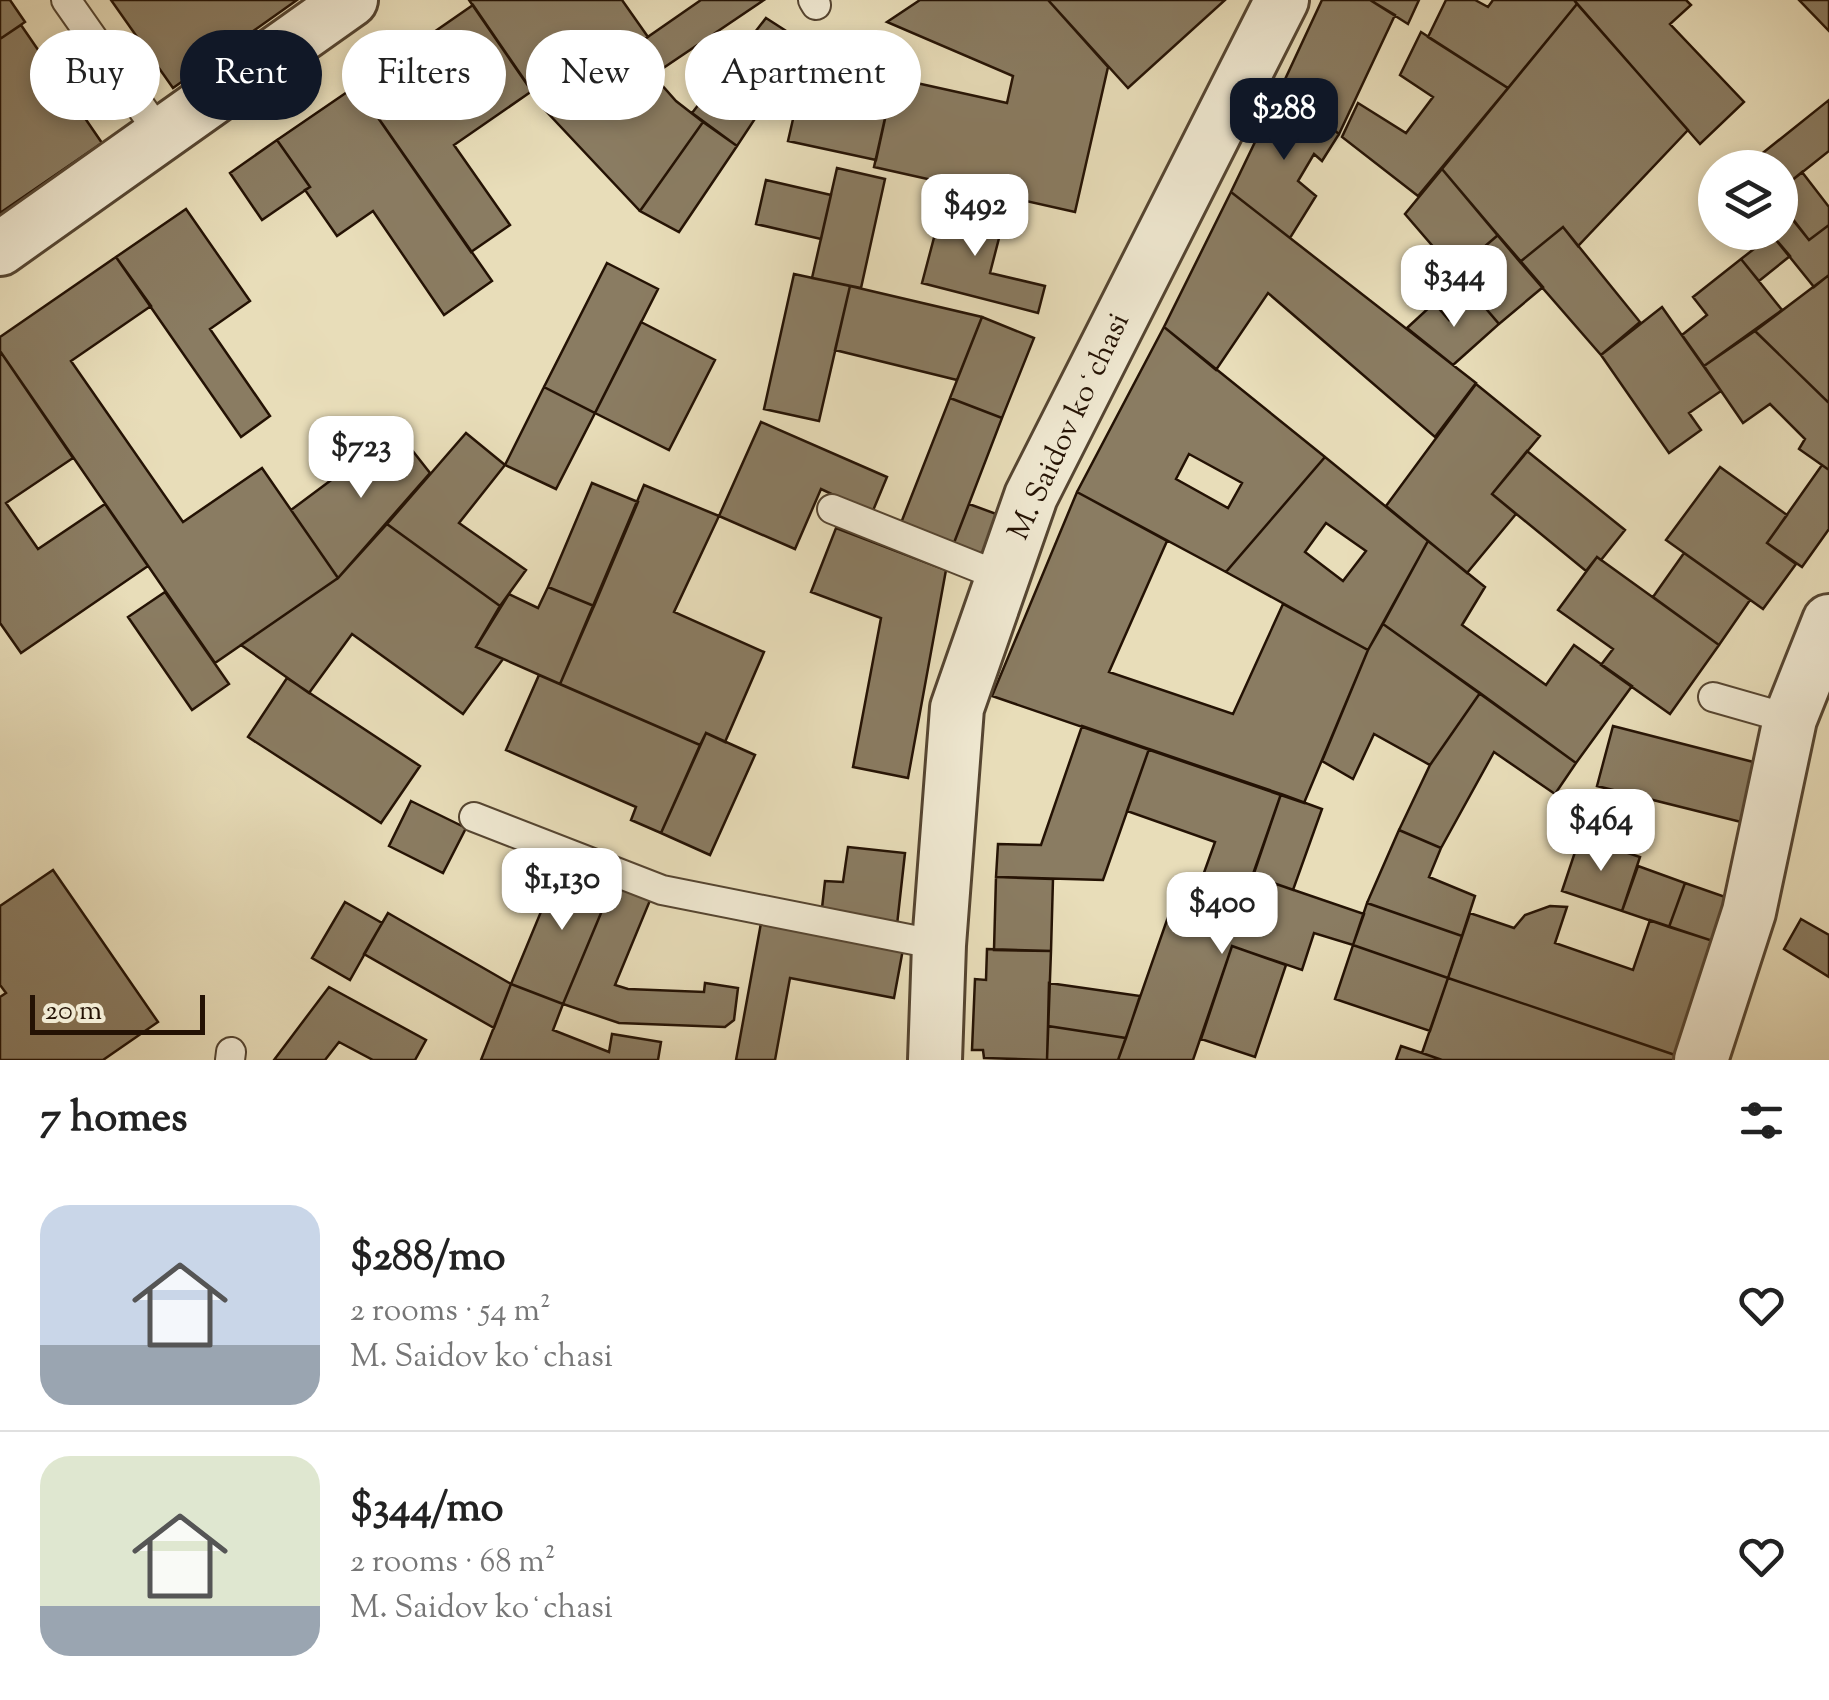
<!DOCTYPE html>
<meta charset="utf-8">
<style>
:root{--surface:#fff;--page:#f6f6f6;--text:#222;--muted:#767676;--line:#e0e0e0;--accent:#111827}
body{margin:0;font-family:"Sorts Mill Goudy",serif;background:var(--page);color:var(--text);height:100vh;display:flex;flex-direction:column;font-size:38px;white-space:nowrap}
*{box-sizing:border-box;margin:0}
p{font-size:32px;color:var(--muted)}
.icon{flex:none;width:55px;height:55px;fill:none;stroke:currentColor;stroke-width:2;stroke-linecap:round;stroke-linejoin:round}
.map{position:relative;height:1060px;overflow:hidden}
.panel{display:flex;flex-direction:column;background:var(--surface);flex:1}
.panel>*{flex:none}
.banner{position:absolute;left:30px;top:30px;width:1000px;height:90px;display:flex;gap:20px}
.buttons{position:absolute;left:1698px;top:150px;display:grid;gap:20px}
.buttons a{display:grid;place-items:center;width:100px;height:100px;border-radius:50%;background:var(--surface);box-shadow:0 5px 15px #0003;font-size:50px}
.scale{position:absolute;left:30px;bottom:25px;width:175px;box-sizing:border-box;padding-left:10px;border:5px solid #241204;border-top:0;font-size:28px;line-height:35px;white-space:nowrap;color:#241204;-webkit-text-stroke:8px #f0e9d2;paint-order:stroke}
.price{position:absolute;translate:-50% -85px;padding:0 22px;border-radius:20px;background:#fff;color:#222;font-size:32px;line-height:65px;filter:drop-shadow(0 2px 5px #0008)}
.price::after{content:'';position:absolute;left:50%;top:60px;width:30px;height:22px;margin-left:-15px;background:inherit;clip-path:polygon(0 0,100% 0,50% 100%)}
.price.current{background:var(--accent);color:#fff}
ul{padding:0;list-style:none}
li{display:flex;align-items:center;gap:30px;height:250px;padding:0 40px}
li+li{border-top:2px solid var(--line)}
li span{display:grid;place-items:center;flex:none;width:280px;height:200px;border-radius:30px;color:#555}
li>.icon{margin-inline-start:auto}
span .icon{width:120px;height:120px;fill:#fffc;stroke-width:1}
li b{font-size:42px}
h2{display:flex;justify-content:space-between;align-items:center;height:120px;padding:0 40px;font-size:42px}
.chip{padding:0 35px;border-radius:45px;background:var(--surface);box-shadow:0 5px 15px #0003;font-size:35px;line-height:90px}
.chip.current{background:var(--accent);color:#fff}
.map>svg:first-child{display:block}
</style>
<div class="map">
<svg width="1829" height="1060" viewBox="0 0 1829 1060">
<rect width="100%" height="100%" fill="#e8ddb9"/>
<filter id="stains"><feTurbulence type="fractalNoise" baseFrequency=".002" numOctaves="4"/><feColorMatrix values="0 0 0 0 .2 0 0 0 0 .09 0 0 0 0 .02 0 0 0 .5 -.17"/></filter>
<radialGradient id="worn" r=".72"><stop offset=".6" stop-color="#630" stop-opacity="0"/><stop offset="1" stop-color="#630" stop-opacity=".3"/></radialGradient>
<path fill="#8a7c62" stroke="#241204" stroke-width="2.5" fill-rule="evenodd" d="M 0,0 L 10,0 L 25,22 L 0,39 Z
M 111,0 L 297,0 L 173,88 Z
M 469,0 L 622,0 L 648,37 L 544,109 Z
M 701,0 L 764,0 L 653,75 L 676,101 L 703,122 L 640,211 L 544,109 Z
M 920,0 L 1048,0 L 1108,67 L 1075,212 L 874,167 L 894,78 L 1007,103 L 1013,76 L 887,22 Z
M 1048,0 L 1225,0 L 1128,88 Z
M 1322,0 L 1370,0 L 1395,15 L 1339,134 L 1281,88 Z
M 1370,0 L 1419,0 L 1408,24 Z
M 1446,0 L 1475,0 L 1488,7 L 1493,0 L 1574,0 L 1577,4 L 1508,88 L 1428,37 Z
M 1574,0 L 1686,0 L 1691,5 L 1670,24 L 1744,102 L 1700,144 Z
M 1799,0 L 1829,0 L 1829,31 Z
M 1577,4 L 1688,130 L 1578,246 L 1563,227 L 1520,262 L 1442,169 Z
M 473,5 L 532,91 L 454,145 L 510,225 L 471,252 L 356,86 Z
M 766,18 L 805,43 L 737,146 L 692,113 Z
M 21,25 L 102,143 L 0,213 L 0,39 Z
M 1421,32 L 1508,88 L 1418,196 L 1342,137 L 1358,103 L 1406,133 L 1433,97 L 1400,75 Z
M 807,58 L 894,78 L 876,160 L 788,141 Z
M 356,86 L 492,281 L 444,315 L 373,211 L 337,236 L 305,190 L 310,187 L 277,140 Z
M 1281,88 L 1339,134 L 1322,161 L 1314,154 L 1298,181 L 1316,196 L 1290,238 L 1231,192 Z
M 1829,100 L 1829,151 L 1780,190 L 1780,168 L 1744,168 Z
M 703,122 L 737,146 L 679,232 L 640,211 Z
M 277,140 L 310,187 L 262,220 L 230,173 Z
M 837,168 L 885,179 L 861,288 L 812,278 Z
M 1442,169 L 1498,235 L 1455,272 L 1405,214 Z
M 1802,172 L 1829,207 L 1829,225 L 1809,240 L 1780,204 L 1780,190 Z
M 766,180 L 831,195 L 821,239 L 756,224 Z
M 1231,192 L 1476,383 L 1435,437 L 1268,293 L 1216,370 L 1164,327 Z
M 944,200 L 1005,215 L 990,273 L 1045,286 L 1038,313 L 922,283 Z
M 186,209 L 250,301 L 210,329 L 270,416 L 241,437 L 116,257 Z
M 1792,218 L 1809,240 L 1829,225 L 1829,275 L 1814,287 L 1772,235 L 1780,232 L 1780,228 Z
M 1563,227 L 1640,322 L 1601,355 L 1520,262 Z
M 1498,235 L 1543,287 L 1499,324 L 1455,272 Z
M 1772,235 L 1790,256 L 1759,281 L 1741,259 Z
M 116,257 L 151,306 L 71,361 L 183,522 L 262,468 L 338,578 L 215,663 L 0,351 L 0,337 Z
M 1741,259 L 1782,310 L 1704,366 L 1682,335 L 1707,315 L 1693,297 Z
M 607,263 L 658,289 L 595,413 L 544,387 Z
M 794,274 L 850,286 L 819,421 L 764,409 Z
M 1829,275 L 1829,403 L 1755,331 Z
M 850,286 L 982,317 L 957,380 L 835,350 Z
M 1476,297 L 1499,324 L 1453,365 L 1407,328 L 1434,303 L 1449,320 Z
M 1662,307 L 1721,391 L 1689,413 L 1701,430 L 1669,453 L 1601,355 Z
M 982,317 L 1034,338 L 1002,418 L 950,398 Z
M 641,322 L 715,360 L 669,450 L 595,413 Z
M 1164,327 L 1325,457 L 1226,572 L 1077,492 ZM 1189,454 L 1242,483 L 1228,508 L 1176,479 Z
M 1755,331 L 1829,403 L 1829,470 L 1799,449 L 1805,439 L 1770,404 L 1743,423 L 1704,366 Z
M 0,351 L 73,458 L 6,503 L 38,549 L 105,504 L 148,566 L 21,653 L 0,623 Z
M 1476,384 L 1540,436 L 1492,494 L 1516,514 L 1467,573 L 1386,506 Z
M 544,387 L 595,413 L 556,489 L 505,465 Z
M 950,398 L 1002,418 L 952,548 L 899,528 Z
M 761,422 L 887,477 L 872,513 L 821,489 L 795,549 L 719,516 Z
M 397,431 L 430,473 L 338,578 L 291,510 Z
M 466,433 L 505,465 L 459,523 L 526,570 L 500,606 L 387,524 Z
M 1527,451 L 1625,530 L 1601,560 L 1597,557 L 1586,571 L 1492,494 Z
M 1325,457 L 1428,541 L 1368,650 L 1226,572 ZM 1326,523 L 1366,551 L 1343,581 L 1305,552 Z
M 1822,465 L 1829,470 L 1829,529 L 1802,567 L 1767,543 Z
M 1720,467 L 1787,515 L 1767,543 L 1796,564 L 1763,609 L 1666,540 Z
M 592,483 L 638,502 L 594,606 L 548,587 Z
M 644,485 L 719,516 L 674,612 L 764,652 L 725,742 L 706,733 L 700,745 L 560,684 Z
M 1077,492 L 1167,541 L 1109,672 L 1233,714 L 1283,604 L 1368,650 L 1304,803 L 992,696 Z
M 969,504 L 1010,519 L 992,563 L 952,548 Z
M 387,524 L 500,606 L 476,647 L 503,659 L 463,714 L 352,634 L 309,693 L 241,645 L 338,578 Z
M 836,528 L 946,570 L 908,778 L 853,767 L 881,618 L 811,592 Z
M 1428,541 L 1485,587 L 1462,625 L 1546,685 L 1574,645 L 1632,686 L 1576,763 L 1383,624 Z
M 1684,553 L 1750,600 L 1719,645 L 1653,597 Z
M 1597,557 L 1719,645 L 1670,714 L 1601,665 L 1613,649 L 1558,610 Z
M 548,587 L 594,606 L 560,684 L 476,647 L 509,594 L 538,608 Z
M 165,592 L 229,684 L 192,710 L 128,617 Z
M 1383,624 L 1480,693 L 1430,765 L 1374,734 L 1353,779 L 1322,761 L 1368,650 Z
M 539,675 L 700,745 L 661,833 L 631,820 L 636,807 L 506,750 Z
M 287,678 L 420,766 L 381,823 L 248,737 Z
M 1480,693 L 1576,763 L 1555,794 L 1494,752 L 1441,848 L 1399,830 L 1430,765 Z
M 1082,726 L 1149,749 L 1103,880 L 996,877 L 998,844 L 1041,845 Z
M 1613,726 L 1761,764 L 1745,823 L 1597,786 Z
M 706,733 L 755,755 L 710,855 L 661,833 Z
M 1149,749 L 1281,794 L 1245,897 L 1201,881 L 1215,842 L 1127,811 Z
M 1281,794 L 1322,809 L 1293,890 L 1253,876 Z
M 411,801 L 466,828 L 443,873 L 389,846 Z
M 1399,830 L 1441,848 L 1429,877 L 1475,896 L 1462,936 L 1367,903 Z
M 1580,837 L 1640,857 L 1622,911 L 1562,891 Z
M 848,847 L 905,853 L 897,925 L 821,917 L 825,881 L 843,882 Z
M 562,861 L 614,882 L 563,1004 L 511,984 Z
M 1638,866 L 1685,883 L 1669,927 L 1622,911 Z
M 53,870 L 158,1022 L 103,1060 L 0,1060 L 0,997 L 6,993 L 0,985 L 0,906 Z
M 1253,876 L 1364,914 L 1353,945 L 1314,933 L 1302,970 L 1232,946 L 1193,1060 L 1118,1060 L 1175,897 L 1194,903 L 1201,881 L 1245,897 Z
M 996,877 L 1053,879 L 1051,951 L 994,950 Z
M 614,882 L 651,898 L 615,985 L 628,989 L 704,992 L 705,983 L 738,988 L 734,1020 L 725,1027 L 619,1023 L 563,1004 Z
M 1685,883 L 1731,899 L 1716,942 L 1669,927 Z
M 345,902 L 382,923 L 350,980 L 312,958 Z
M 1367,903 L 1462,936 L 1448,978 L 1353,945 Z
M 1550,906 L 1567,907 L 1555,943 L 1633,970 L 1650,920 L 1716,942 L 1678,1056 L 1448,978 L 1470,913 L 1514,928 L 1525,915 Z
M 388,913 L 511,984 L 494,1028 L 364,954 Z
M 1801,919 L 1829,935 L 1829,977 L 1784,949 Z
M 761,923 L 903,949 L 894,998 L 790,978 L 775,1060 L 736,1060 Z
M 1353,945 L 1448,978 L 1430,1031 L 1335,999 Z
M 1232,946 L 1286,965 L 1255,1057 L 1201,1039 Z
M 987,949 L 1051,951 L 1047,1060 L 984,1058 L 983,1050 L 972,1050 L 975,979 L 986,980 Z
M 1448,978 L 1678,1056 L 1676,1060 L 1442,1060 L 1422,1053 Z
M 1049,983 L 1140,996 L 1126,1038 L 1048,1026 Z
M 511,984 L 563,1004 L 553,1030 L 609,1052 L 612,1034 L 661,1042 L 658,1060 L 481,1060 Z
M 329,987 L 426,1040 L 415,1060 L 373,1060 L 339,1042 L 325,1060 L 274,1060 Z
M 1048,1026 L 1126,1038 L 1118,1060 L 1047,1060 Z
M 1401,1046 L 1422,1053 L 1442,1060 L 1396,1060 Z"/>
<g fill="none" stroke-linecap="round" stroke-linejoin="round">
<g stroke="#554531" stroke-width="32">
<path id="lane" d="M 66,0 L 160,134
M 813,0 L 816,5
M 832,509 L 1002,577
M 1713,697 L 1790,719
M 474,817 L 662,890 L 939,945
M 230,1060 L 231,1052"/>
</g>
<g stroke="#554531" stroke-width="58">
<path id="street" d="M 0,249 L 351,0
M 935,1060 L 939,945 L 957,708 L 1031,496 L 1282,0
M 1701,1060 L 1749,912 L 1790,719 L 1829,621"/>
</g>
<use href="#lane" stroke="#f0e9d2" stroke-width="28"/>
<use href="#street" stroke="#f0e9d2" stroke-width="52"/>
</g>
<g text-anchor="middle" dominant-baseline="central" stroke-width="9" stroke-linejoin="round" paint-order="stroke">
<g font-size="30" fill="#241204" stroke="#f0e9d2">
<text transform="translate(1070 427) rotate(-65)">M. Saidov koʻchasi</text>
</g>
</g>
<rect width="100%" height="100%" filter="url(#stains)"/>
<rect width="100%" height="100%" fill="url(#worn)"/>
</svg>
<div class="buttons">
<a><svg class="icon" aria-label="layers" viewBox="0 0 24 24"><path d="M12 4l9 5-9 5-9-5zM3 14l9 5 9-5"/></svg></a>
</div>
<div class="scale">20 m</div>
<b class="price current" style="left:1284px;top:163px">$288</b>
<b class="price" style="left:975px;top:259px">$492</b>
<b class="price" style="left:1454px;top:330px">$344</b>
<b class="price" style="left:361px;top:501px">$723</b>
<b class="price" style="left:1601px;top:874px">$464</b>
<b class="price" style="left:562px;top:933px">$1,130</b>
<b class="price" style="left:1222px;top:957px">$400</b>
<div class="banner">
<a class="chip">Buy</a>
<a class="chip current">Rent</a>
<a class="chip">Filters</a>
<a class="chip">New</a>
<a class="chip">Apartment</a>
</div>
</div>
<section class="panel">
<h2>7 homes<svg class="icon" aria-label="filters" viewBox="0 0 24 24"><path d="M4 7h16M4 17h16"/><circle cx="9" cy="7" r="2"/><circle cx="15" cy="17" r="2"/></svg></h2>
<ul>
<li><span style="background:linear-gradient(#c9d6e8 70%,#9aa5b1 0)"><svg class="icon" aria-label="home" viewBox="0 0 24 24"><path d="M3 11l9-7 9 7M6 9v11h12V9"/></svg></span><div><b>$288/mo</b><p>2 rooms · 54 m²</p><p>M. Saidov koʻchasi</p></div><svg class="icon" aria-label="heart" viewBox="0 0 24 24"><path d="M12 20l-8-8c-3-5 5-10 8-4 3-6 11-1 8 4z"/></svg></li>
<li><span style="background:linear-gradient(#dfe7d0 75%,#9aa5b1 0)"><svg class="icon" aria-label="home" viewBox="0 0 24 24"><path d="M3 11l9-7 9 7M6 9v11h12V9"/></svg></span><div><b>$344/mo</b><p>2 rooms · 68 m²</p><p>M. Saidov koʻchasi</p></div><svg class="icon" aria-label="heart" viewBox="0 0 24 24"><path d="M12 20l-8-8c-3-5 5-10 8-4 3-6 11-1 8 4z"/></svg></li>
</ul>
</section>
